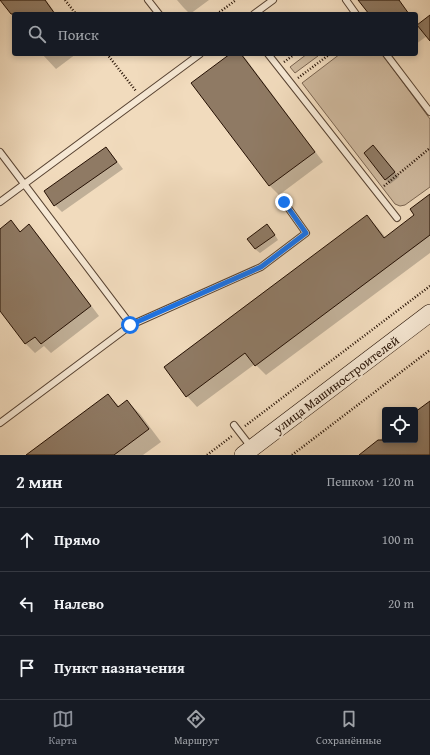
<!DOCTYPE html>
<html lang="ru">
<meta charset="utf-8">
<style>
:root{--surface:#171b24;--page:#242831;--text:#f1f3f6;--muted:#9ea1a6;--line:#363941;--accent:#8c9099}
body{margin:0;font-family:"Gentium Book Plus",serif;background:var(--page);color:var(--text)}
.controls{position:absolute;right:12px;bottom:12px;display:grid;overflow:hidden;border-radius:4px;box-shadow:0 2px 6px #0003}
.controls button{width:36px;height:36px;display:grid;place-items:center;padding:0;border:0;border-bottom:1px solid var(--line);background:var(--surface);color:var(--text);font:20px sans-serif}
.stop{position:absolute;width:12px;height:12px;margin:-9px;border:3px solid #1a73e8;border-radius:50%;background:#fff}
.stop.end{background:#1a73e8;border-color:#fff;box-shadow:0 1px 4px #0008}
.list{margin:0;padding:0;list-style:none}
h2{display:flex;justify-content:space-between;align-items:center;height:52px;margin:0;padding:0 16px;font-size:17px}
h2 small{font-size:13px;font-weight:400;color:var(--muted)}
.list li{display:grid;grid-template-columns:26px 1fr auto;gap:12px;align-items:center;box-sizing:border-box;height:64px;padding:0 16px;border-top:1px solid var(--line)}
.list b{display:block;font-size:15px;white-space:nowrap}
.list em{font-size:13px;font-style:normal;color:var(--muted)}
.icon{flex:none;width:22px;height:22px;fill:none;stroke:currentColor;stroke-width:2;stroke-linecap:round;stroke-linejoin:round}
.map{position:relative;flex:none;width:430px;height:455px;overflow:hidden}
.search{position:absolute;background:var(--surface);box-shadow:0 2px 6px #0003;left:12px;right:12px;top:12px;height:44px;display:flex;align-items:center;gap:10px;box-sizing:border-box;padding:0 14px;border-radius:4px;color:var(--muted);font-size:15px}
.sheet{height:244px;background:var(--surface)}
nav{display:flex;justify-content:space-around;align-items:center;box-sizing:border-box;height:56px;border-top:1px solid var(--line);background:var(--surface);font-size:11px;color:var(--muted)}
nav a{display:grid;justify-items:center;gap:2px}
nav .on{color:var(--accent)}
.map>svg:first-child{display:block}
.green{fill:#ceb89d;stroke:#7a6450}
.shadow{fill:#0003}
.building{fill:#8f7a64;stroke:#251003}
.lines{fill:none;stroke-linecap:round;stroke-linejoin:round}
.lane-casing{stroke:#584332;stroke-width:8}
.secondary-casing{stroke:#251003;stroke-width:18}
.path{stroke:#251003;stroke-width:2.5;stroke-dasharray:1 2;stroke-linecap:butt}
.lane{stroke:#f6e8d4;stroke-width:6}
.secondary{stroke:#f6e8d4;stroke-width:17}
.route{stroke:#1a73e8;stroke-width:5}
.labels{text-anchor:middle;stroke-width:4;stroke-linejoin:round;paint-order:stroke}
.street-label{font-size:13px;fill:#251003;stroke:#f6e8d4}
</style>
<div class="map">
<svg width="430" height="455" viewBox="0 0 430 455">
<rect width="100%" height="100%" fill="#f1dbbd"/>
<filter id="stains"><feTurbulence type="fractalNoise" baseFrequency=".005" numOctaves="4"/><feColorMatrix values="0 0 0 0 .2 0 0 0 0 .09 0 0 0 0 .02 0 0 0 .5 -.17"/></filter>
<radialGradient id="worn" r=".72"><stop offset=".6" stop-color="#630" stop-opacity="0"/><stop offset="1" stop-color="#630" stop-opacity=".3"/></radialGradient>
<path class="green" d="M307,54h9l2,2 -23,17 -5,-6z
M340,54h42l48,65v68l-25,18 -5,1 -5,-2 -93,-121z"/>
<path class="shadow" d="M1,0h45l10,14h-42v3z
M177,0h32l-19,14 -7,-7z
M430,20v20l-3,-4 -11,8v-21l2,3z
M42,54h34l-20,15z
M231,54h10l5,5 77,103 -44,33 -9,-9 -77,-103z
M373,146l26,31 -9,7 -5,-5z
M106,149l7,7 10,13 -61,43 -7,-7z
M430,195v58l-164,122 -11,-11 -58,43 -10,-11 -22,-28 202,-152 10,11 9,11 30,-23z
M11,222l10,10 8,-6 9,9 61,81 -48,37 -7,-7 -9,7 -9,-9 -26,-35v-79z
M272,230l6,10 -18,13 -5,-4z
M108,395l12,12 7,-6 13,13 21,28 -18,13h-115z
M430,402v53h-70l25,-19v4h30v-27z"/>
<path class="building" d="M0,0h45l10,14h-44z
M358,0h41l10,14h-40z
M430,15v26l-13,-16z
M230,54h11l74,98 -46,34 -78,-103z
M373,145l22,27 -10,8 -21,-27z
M106,147l11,15 -63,44 -10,-15z
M430,194v41l-175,131 -10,-13 -59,44 -22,-30 203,-152 17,23 30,-23 -4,-6z
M11,220l9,12 9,-8 62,82 -50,38 -6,-7 -10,7 -25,-33v-82z
M267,224l8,11 -20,14 -8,-10z
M108,394l10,13 9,-7 22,29 -35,26h-88z
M430,401v54h-71l19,-15h37v-28z"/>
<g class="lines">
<defs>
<path id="lane" d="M148,0l11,14
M346,0l10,14
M254,14l19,-14
M268,54l129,164
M386,54l44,58
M0,152l131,173 -131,98
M0,202l200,-148
M131,325l130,-58 45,-34 -22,-31
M234,425l17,22"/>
<path id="secondary" d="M243,455l187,-142"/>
</defs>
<use href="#lane" class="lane-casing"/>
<use href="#secondary" class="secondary-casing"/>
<path class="path" d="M65,0l11,14
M217,14l19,-14
M107,54l29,37
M284,62l11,-8
M298,78l32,-24
M384,186l46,-38
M245,426l185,-140
M207,455l25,-19
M292,455l138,-105"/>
<use href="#lane" class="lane"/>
<use href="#secondary" class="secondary"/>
</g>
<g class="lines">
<path class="route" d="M130,325l131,-58 45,-34 -22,-31"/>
</g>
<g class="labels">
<g class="street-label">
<text transform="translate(336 384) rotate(-37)" y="5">улица Машиностроителей</text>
</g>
</g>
<rect width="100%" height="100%" filter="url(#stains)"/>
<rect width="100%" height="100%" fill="url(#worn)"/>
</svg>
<div class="controls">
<button><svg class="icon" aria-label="locate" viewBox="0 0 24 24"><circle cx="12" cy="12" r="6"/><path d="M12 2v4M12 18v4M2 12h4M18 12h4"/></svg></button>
</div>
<div class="stop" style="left:130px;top:325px"></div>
<div class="stop end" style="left:284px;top:202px"></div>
<div class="search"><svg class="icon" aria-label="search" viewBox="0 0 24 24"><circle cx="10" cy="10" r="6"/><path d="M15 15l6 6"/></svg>Поиск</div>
</div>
<section class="sheet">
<h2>2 мин<small>Пешком · 120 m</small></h2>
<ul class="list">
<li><svg class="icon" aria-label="ahead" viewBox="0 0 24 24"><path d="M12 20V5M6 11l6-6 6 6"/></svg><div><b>Прямо</b></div><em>100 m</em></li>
<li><svg class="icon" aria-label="left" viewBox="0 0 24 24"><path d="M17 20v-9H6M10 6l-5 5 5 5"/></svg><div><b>Налево</b></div><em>20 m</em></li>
<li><svg class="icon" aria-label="arrive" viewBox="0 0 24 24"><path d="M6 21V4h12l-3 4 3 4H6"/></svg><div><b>Пункт назначения</b></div></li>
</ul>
</section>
<nav>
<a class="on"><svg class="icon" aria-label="map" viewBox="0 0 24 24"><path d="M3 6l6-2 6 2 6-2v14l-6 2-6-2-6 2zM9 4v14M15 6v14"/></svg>Карта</a>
<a><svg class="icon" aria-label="directions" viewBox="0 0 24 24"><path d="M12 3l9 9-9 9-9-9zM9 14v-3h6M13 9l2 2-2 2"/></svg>Маршрут</a>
<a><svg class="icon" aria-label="saved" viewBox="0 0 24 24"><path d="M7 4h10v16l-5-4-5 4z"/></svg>Сохранённые</a>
</nav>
